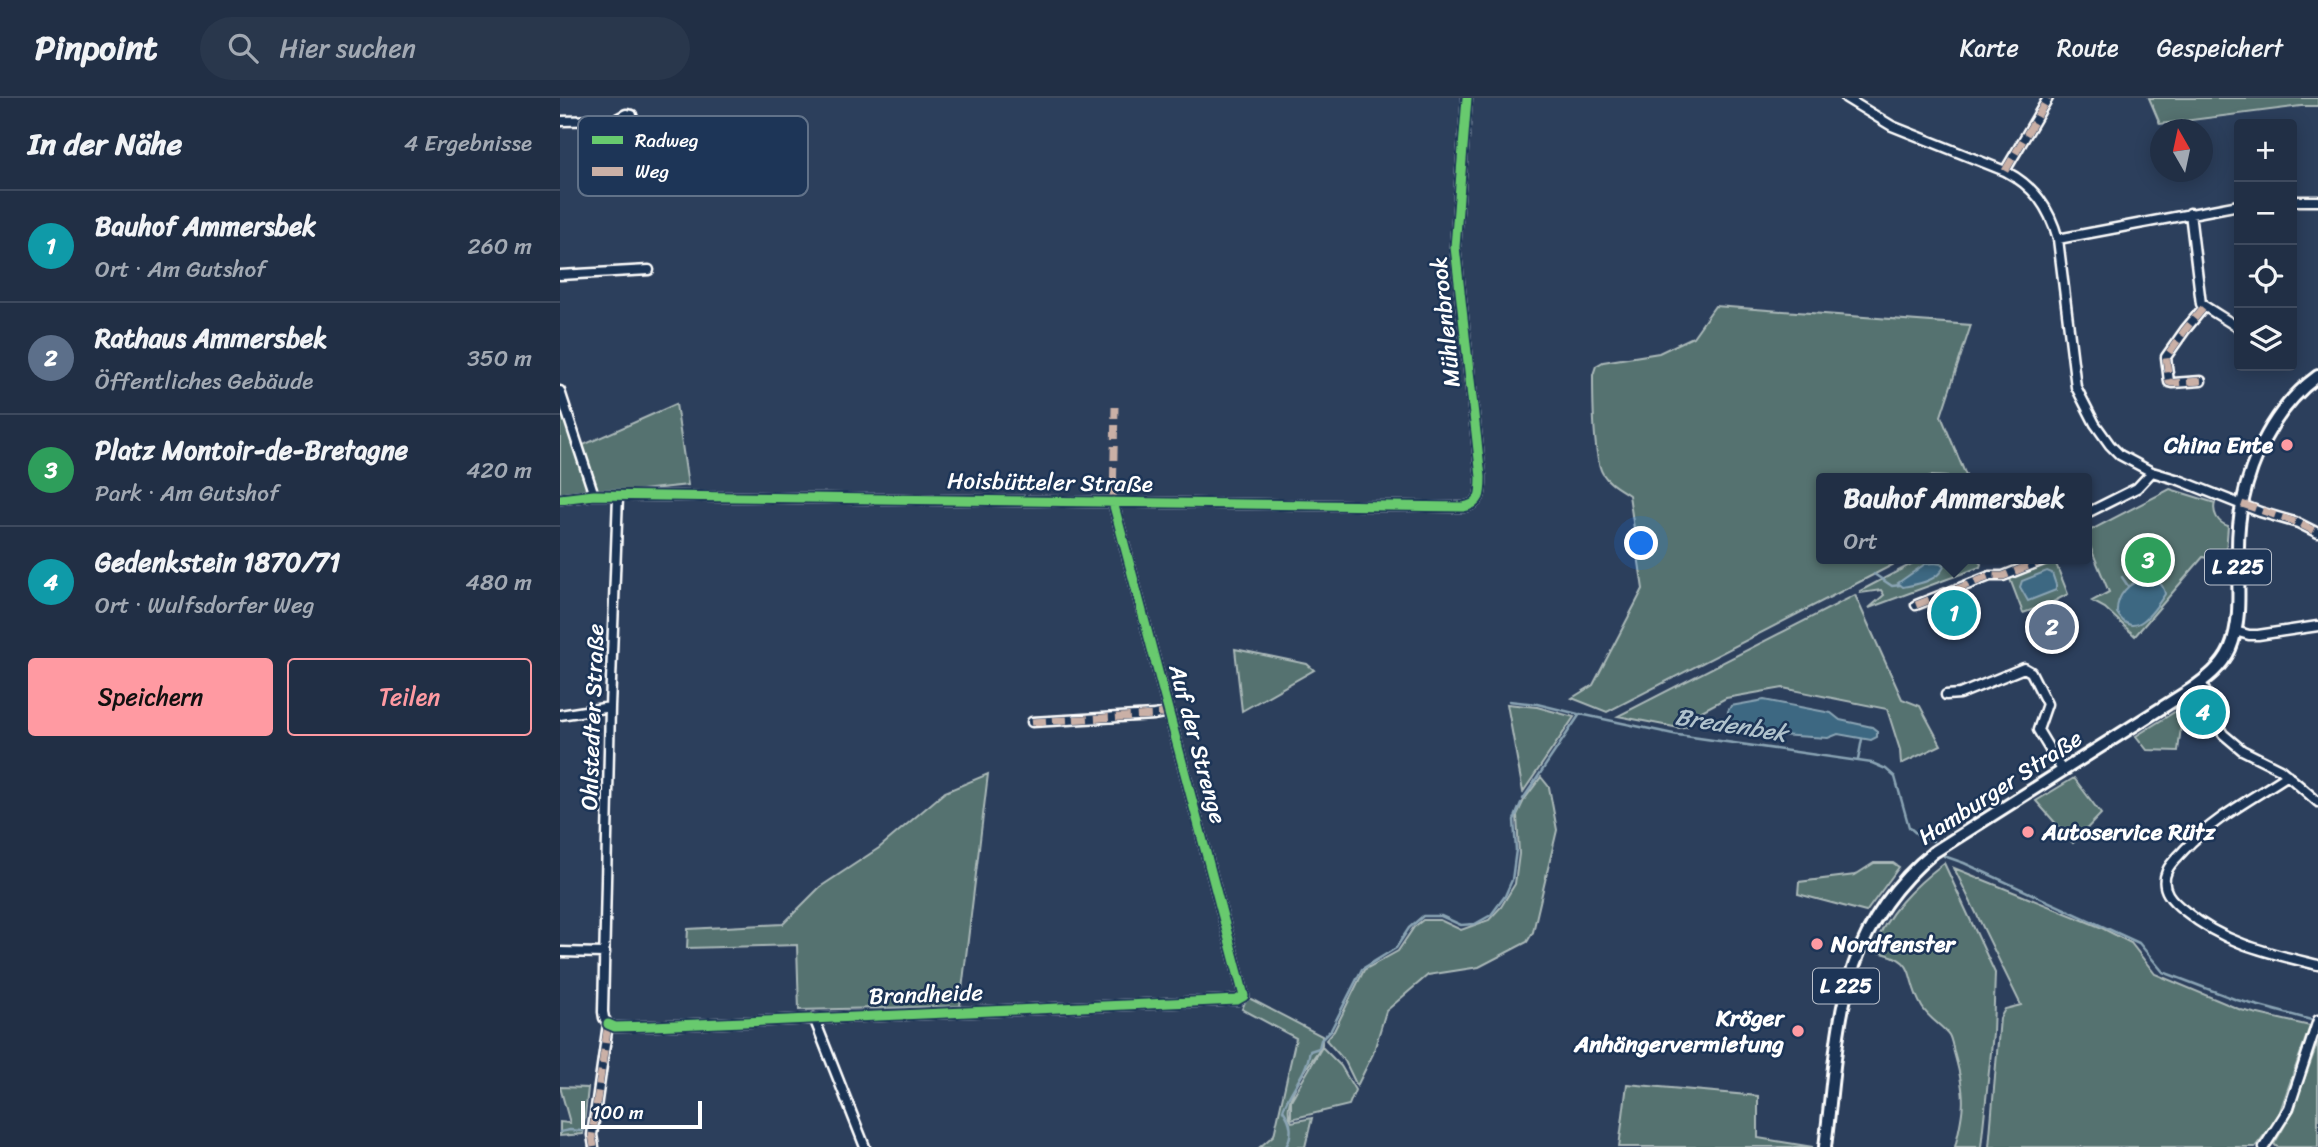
<!DOCTYPE html>
<html lang="de">
<meta charset="utf-8">
<style>
:root{--surface:#212f45;--page:#29374c;--text:#f1f3f6;--muted:#a2a9b3;--line:#3e4a5e;--accent:#ff9aa2}
body{margin:0;font-family:Sriracha,sans-serif;background:var(--page);color:var(--text)}
.controls{position:absolute;right:21px;top:21px;display:grid;overflow:hidden;border-radius:7px;box-shadow:0 4px 18px #0003}
.controls button{width:63px;height:63px;display:grid;place-items:center;padding:0;border:0;border-bottom:2px solid var(--line);background:var(--surface);color:var(--text);font:35px sans-serif}
.compass{position:absolute;left:1590px;top:21px;width:63px;height:63px;border-radius:50%;background:var(--surface);box-shadow:0 4px 18px #0003;rotate:351deg}
.scale{position:absolute;left:21px;bottom:18px;width:121px;box-sizing:border-box;padding-left:7px;border:4px solid #fff;border-top:0;font-size:19px;line-height:24px;white-space:nowrap;color:#fff;-webkit-text-stroke:5px #1d3557;paint-order:stroke}
.you{position:absolute;left:1082px;top:446px;width:24px;height:24px;margin:-18px;border:5px solid #fff;border-radius:50%;background:#1a73e8;box-shadow:0 0 0 10px #1a73e833}
.badge{display:grid;place-items:center;width:46px;height:46px;border-radius:50%;background:var(--accent);color:#fff;font-size:23px;font-weight:700}
.pin{position:absolute;translate:-50% -50%;border:4px solid #fff;box-shadow:0 2px 7px #0006}
.popup{position:absolute;left:1256px;top:375px;width:276px;height:91px;box-sizing:border-box;display:grid;place-content:center;border-radius:7px;background:var(--surface);filter:drop-shadow(0 2px 5px #0005);font-size:23px;white-space:nowrap;color:var(--muted)}
.popup b{font-size:26px;color:var(--text)}
.popup::after{content:'';position:absolute;left:50%;top:100%;margin-left:-14px;border:14px solid transparent;border-top-color:var(--surface)}
.list{margin:0;padding:0;list-style:none}
h2{display:flex;justify-content:space-between;align-items:center;height:91px;margin:0;padding:0 28px;font-size:30px}
h2 small{font-size:23px;font-weight:400;color:var(--muted)}
.list li{display:grid;grid-template-columns:46px 1fr auto;gap:21px;align-items:center;box-sizing:border-box;height:112px;padding:0 28px;border-top:2px solid var(--line)}
.list b{display:block;font-size:26px;white-space:nowrap}
.list p{margin:0;font-size:23px;white-space:nowrap;color:var(--muted)}
.list em{font-size:23px;font-style:normal;color:var(--muted)}
.actions{display:flex;gap:14px;padding:21px 28px}
.actions a{flex:1;padding:16px 0;border:2px solid var(--accent);border-radius:7px;text-align:center;font-size:24px;color:var(--accent)}
.actions .main{background:var(--accent);color:#111}
.icon{flex:none;width:38px;height:38px;fill:none;stroke:currentColor;stroke-width:2;stroke-linecap:round;stroke-linejoin:round}
.map{position:relative;flex:none;width:1758px;height:1049px;overflow:hidden}
header{display:flex;align-items:center;gap:42px;box-sizing:border-box;height:98px;padding:0 35px;background:var(--surface);border-bottom:2px solid var(--line)}
header strong{font-size:33px}
nav{display:flex;gap:38px;margin-inline-start:auto;font-size:24px}
.search{width:490px;height:63px;background:var(--page);display:flex;align-items:center;gap:18px;box-sizing:border-box;padding:0 24px;border-radius:38px;color:var(--muted);font-size:26px}
main{display:flex}
aside{flex:1;background:var(--surface)}
.map>svg:first-child{display:block}
.green{fill:#547270;stroke:#aab8b8;stroke-width:2}
.water{fill:#3c6882;stroke:#8aa4b4;stroke-width:2}
.lines{fill:none;stroke-linecap:round;stroke-linejoin:round}
.stream{stroke:#8aa4b4;stroke-width:2.5}
.minor-casing{stroke:#fff;stroke-width:13}
.major-casing{stroke:#fff;stroke-width:16}
.minor{stroke:#1d3557;stroke-width:8}
.major{stroke:#1d3557;stroke-width:10}
.quiet{stroke:#cab0a6;stroke-width:7;stroke-dasharray:14 7;stroke-linecap:butt}
.cycleway-casing{stroke:#1d3557;stroke-width:13}
.cycleway{stroke:#67ca6e;stroke-width:9}
.poi-dot{fill:#ff9aa2;stroke:#1d3557;stroke-width:2.5}
.labels{text-anchor:middle;stroke-width:5;stroke-linejoin:round;paint-order:stroke}
.shield{fill:#1d3557;stroke:#bbc2cd;stroke-width:2}
.shield-label{font-size:21px;font-weight:bold;fill:#fff}
.street-label{font-size:23px;fill:#fff;stroke:#1d3557}
.poi-label{font-size:23px;font-weight:bold;fill:#fff;stroke:#1d3557;text-anchor:end}
.water-label{font-size:24px;font-style:italic;fill:#b1c3cd;stroke:#1d3557}
.key{fill:#1d3557;stroke:#617289;stroke-width:2}
.key-label{font-size:19px;fill:#fff}
</style>
<header>
<strong>Pinpoint</strong>
<div class="search"><svg class="icon" aria-label="search" viewBox="0 0 24 24"><circle cx="10" cy="10" r="6"/><path d="M15 15l6 6"/></svg>Hier suchen</div>
<nav><a>Karte</a><a>Route</a><a>Gespeichert</a></nav>
</header>
<main>
<aside>
<h2>In der Nähe<small>4 Ergebnisse</small></h2>
<ul class="list">
<li><span class="badge" style="background:#0f9aa8">1</span><div><b>Bauhof Ammersbek</b><p>Ort · Am Gutshof</p></div><em>260 m</em></li>
<li><span class="badge" style="background:#5c6f8a">2</span><div><b>Rathaus Ammersbek</b><p>Öffentliches Gebäude</p></div><em>350 m</em></li>
<li><span class="badge" style="background:#2e9e5b">3</span><div><b>Platz Montoir-de-Bretagne</b><p>Park · Am Gutshof</p></div><em>420 m</em></li>
<li><span class="badge" style="background:#0f9aa8">4</span><div><b>Gedenkstein 1870/71</b><p>Ort · Wulfsdorfer Weg</p></div><em>480 m</em></li>
</ul>
<div class="actions"><a class="main">Speichern</a><a>Teilen</a></div>
</aside>
<div class="map">
<svg width="1758" height="1049" viewBox="0 0 1758 1049">
<rect width="100%" height="100%" fill="#2c3f5c"/>
<filter id="ink" filterUnits="userSpaceOnUse"><feTurbulence type="fractalNoise" baseFrequency=".0143" numOctaves="2"/><feDisplacementMap in="SourceGraphic" scale="14" xChannelSelector="R" yChannelSelector="G"/><feConvolveMatrix kernelMatrix="1 2 1 2 8 2 1 2 1" color-interpolation-filters="sRGB"/></filter>
<g filter="url(#ink)">
<path class="green" d="M1589,0h169v8h-17l-141,18z
M1155,208l256,19 -30,91 26,62 -36,-2 -7,2h-103v81h83l-297,153 -35,-14 21,-13 50,-96 -14,-94c-9,-6 -20,-11 -26,-21 -10,-15 -10,-79 -10,-99l3,-9 7,-4 56,-9 34,-16z
M0,293l19,56 97,-43 12,81 -94,10h-34z
M1610,391l45,14c-3,10 3,20 13,23l-3,38 -22,-7 -68,79 -30,-28 -13,-7 17,-9 -22,-53v-7z
M1361,461h26l-1,4 12,-4h18l5,5 -1,3 -111,41 15,-13 -3,-5 -20,3 -1,-2z
M1491,463l5,3 12,30 -19,10 -1,-2 -6,2 1,2 -20,7 -13,-34 1,-2z
M1295,497l47,104 18,7 21,39 -40,19 -1,-14 -13,-41 -104,-21 -57,10 -30,16 -8,12 -9,2 -61,-12z
M675,551l72,15 7,6 -72,41z
M1637,600l8,5 8,25 -32,-1 -3,24 -31,-1 -11,-14z
M947,606l30,3 37,10 -51,75z
M428,676l-28,232 -161,4 -2,-65 -110,3 1,-19 95,-5 37,-37 59,-39 66,-56z
M981,679l8,10 8,43 -24,102 -6,10 -48,25 -51,8 -42,36 -13,43 -16,32 -12,-25 -19,-21 8,-9 30,-61 34,-19 16,-24 9,-7h17l21,10 28,-10 12,-13 14,-23 4,-30 -2,-39 7,-15z
M1514,680l27,36 -28,29 -37,-42z
M1314,765h19l6,4 -33,45 -68,-18 1,-12 56,-7z
M1384,765l51,110 -2,60 -12,114h-26c10,-40 11,-51 0,-91 -2,-6 -3,-16 -6,-21 -6,-9 -20,-16 -27,-28 -19,-32 -1,-47 -49,-56 12,-37 41,-65 71,-88z
M1394,770l146,59 31,16 24,31 86,36 69,16 -32,91 -23,30h-266l11,-129 5,-9 16,-4z
M687,899l75,39v9c-11,18 -44,57 -30,77l20,-4 -7,29h-45l14,-12 22,-97 -54,-29z
M1758,944v105h-41l-3,-3 17,-29z
M762,949l19,19 14,24 -6,15 -58,14v-19z
M1067,986l131,12v42l55,9h-194z
M0,989l28,1 -5,46 -23,2v-14l10,1z"/>
<path class="water" d="M1374,465l7,1 3,3c-8,15 -27,17 -41,20l-5,-4 27,-19z
M1487,473l5,2 4,12v5l-28,11 -8,-14 2,-6z
M1586,481c10,1 17,3 19,15 -11,17 -31,48 -48,19 -1,-17 12,-32 29,-34z
M1204,602l67,13 9,7 32,7 5,4v6l-6,3 -33,-6 -10,4 -85,-5 -15,-8v-14l3,-5z"/>
<g class="lines">
<path class="stream" d="M1382,467l4,-2
M1314,476l18,12 8,-1
M1562,479l6,9
M949,603l28,3 41,10
M1298,662l4,-21
M963,701l57,-85 98,21 194,28 14,6 9,8 14,50 8,7 16,7
M1384,758l20,7 175,80 24,29 74,28 78,21
M0,1034l10,-2 12,1
M726,1049c7,-14 6,-24 -3,-37 7,-21 24,-36 27,-59l9,-3 2,-8 10,-10 31,-61 34,-21 13,-20 14,-12h18l20,9 14,-1 16,-9 14,-19 7,-16 4,-30 -2,-30 7,-17"/>
<defs>
<path id="minor" d="M1286,0l46,28 113,45c29,15 44,36 53,68l18,148 19,37 15,21 10,10 32,17 27,8 81,32 38,11 20,10
M0,23l55,-1 11,-6 6,1 2,9 -6,4 -6,-2 -7,-6
M1445,73l43,-73
M1732,103h26
M1630,115l11,91 38,24
M1498,141l181,-34
M0,177l89,-5
M1641,283l-28,2 -4,-1 -3,-25 19,-27 19,-23
M0,293l34,104
M0,401l34,-4 869,12c18,-3 18,-13 18,-30l-26,-230 12,-149
M1527,415l50,-25 15,-16
M1356,507l74,-29h13l43,-17
M1675,533l14,4h9l60,-9
M1641,584l11,24 4,16 7,12 19,16 38,19 38,33
M1386,597l14,-1 64,-26 7,4 16,32 -9,26 24,40
M0,617l50,-8
M472,624l122,-7 15,-3
M1728,677c-36,24 -74,43 -104,75 -6,7 -14,13 -17,21 -8,18 5,30 18,40 40,33 84,42 133,54
M0,854l45,1
M254,920l51,129
M48,926l7,3 37,-1 585,-26 7,-4 -131,-494
M34,1049l-2,-12 16,-111 -4,-6 -1,-6 7,-305 8,-211
M1704,1049l25,-39 29,-88"/>
<path id="major" d="M1265,1049c15,-116 9,-213 109,-295l256,-162c16,-11 32,-23 40,-41 13,-31 7,-68 8,-101 0,-63 27,-134 80,-172"/>
</defs>
<use href="#minor" class="minor-casing"/>
<use href="#major" class="major-casing"/>
<use href="#minor" class="minor"/>
<use href="#major" class="major"/>
<path class="quiet" d="M1445,73l43,-73
M1641,283l-28,2 -4,-1 -3,-25 19,-27 19,-23
M553,404l2,-95
M1682,406l56,19 20,10
M1356,507l74,-29h13l43,-17
M472,624l122,-7 15,-3
M34,1049l-2,-12 16,-111"/>
<defs>
<path id="cycleway" d="M0,401l34,-4 869,12c18,-3 18,-13 18,-30l-26,-230 12,-149
M48,926l7,3 37,-1 585,-26 7,-4 -131,-494"/>
</defs>
<use href="#cycleway" class="cycleway-casing"/>
<use href="#cycleway" class="cycleway"/>
</g>
</g>
<g class="poi-dot">
<circle cx="1727" cy="347" r="7"/>
<circle cx="1468" cy="734" r="7"/>
<circle cx="1257" cy="846" r="7"/>
<circle cx="1238" cy="933" r="7"/>
</g>
<g class="labels">
<g class="shield">
<rect x="1645" y="451.5" width="66" height="35" rx="5"/>
<rect x="1253" y="870.5" width="66" height="35" rx="5"/>
</g>
<g class="shield-label">
<text x="1678" y="476">L 225</text>
<text x="1286" y="895">L 225</text>
</g>
<g class="street-label">
<text transform="translate(885 224) rotate(-96)" y="8">Mühlenbrook</text>
<text transform="translate(490 384) rotate(1)" y="8">Hoisbütteler Straße</text>
<text transform="translate(32 619) rotate(-88)" y="8">Ohlstedter Straße</text>
<text transform="translate(638 646) rotate(75)" y="8">Auf der Strenge</text>
<text transform="translate(1440 689) rotate(-33)" y="8">Hamburger Straße</text>
<text transform="translate(366 896) rotate(-2)" y="8">Brandheide</text>
</g>
<g class="poi-label">
<text x="1713" y="355">China Ente</text>
<text x="1482" y="742" text-anchor="start">Autoservice Rütz</text>
<text x="1271" y="854" text-anchor="start">Nordfenster</text>
<text x="1224" y="928">Kröger<tspan x="1224" dy="26">Anhängervermietung</tspan></text>
</g>
<g class="water-label">
<text transform="translate(1171 627) rotate(9)" y="8">Bredenbek</text>
</g>
</g>
<rect x="18" y="18" width="230" height="80" rx="10" class="key"/>
<rect x="32" y="38" width="31" height="8" fill="#67ca6e"/>
<rect x="32" y="69" width="31" height="9" fill="#cab0a6"/>
<g class="key-label">
<text x="75" y="49">Radweg</text>
<text x="75" y="80">Weg</text>
</g>
</svg>
<div class="controls">
<button>+</button>
<button>−</button>
<button><svg class="icon" aria-label="locate" viewBox="0 0 24 24"><circle cx="12" cy="12" r="6"/><path d="M12 2v4M12 18v4M2 12h4M18 12h4"/></svg></button>
<button><svg class="icon" aria-label="layers" viewBox="0 0 24 24"><path d="M12 4l9 5-9 5-9-5zM3 14l9 5 9-5"/></svg></button>
</div>
<svg class="compass" viewBox="-18 -18 36 36"><path d="M0-13l5 13h-10z" fill="#e53935"/><path d="M0 13l5-13h-10z" fill="#a2a9b3"/></svg>
<div class="scale">100 m</div>
<div class="you"></div>
<div class="pin badge" style="left:1394px;top:515px;background:#0f9aa8">1</div>
<div class="popup"><b>Bauhof Ammersbek</b>Ort</div>
<div class="pin badge" style="left:1492px;top:529px;background:#5c6f8a">2</div>
<div class="pin badge" style="left:1588px;top:462px;background:#2e9e5b">3</div>
<div class="pin badge" style="left:1643px;top:614px;background:#0f9aa8">4</div>
</div>
</main>
